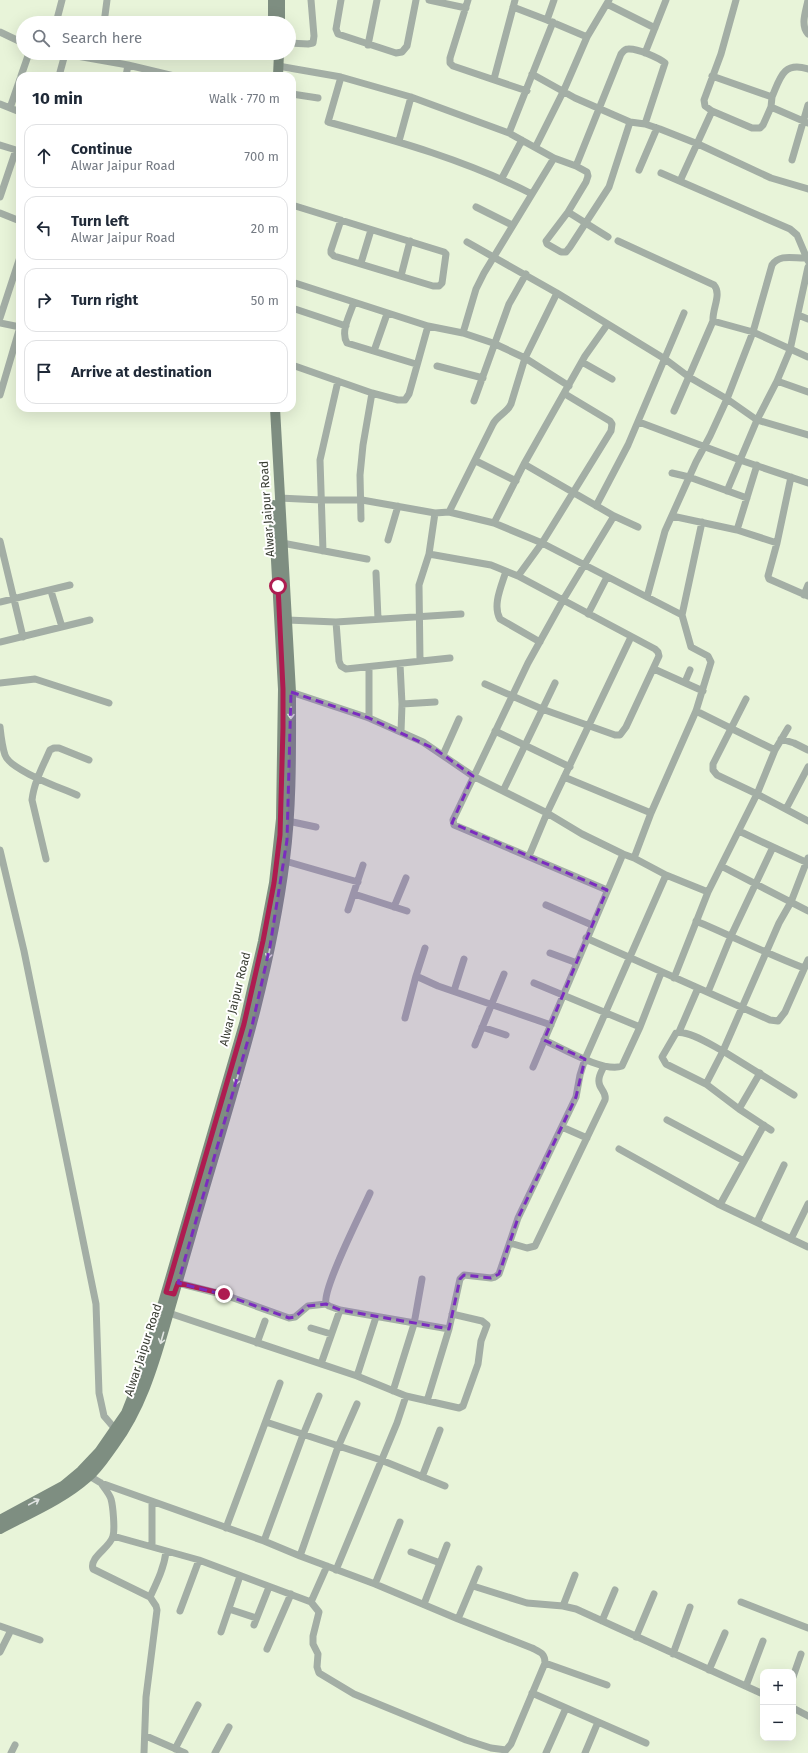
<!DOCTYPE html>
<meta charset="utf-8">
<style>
:root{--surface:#fff;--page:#f2f2f3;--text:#1f2937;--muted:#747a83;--line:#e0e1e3}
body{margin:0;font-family:"Fira Sans",sans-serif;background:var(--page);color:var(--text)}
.controls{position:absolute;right:12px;bottom:12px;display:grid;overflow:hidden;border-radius:8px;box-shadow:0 4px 16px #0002}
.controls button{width:36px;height:36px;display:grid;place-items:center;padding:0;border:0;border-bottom:1px solid var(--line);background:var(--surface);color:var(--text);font:20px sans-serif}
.stop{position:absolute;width:12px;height:12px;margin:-9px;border:3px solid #ae1c50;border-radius:50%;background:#fff}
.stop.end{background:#ae1c50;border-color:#fff;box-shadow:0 1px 4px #0008}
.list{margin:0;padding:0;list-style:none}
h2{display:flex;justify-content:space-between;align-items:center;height:52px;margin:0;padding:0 16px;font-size:17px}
h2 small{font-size:13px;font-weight:400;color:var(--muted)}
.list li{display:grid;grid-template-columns:26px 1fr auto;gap:12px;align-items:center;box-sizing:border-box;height:64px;margin:0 8px 8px;padding:0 8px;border:1px solid var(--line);border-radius:12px}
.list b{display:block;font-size:15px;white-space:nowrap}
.list p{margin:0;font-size:13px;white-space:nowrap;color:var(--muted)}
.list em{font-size:13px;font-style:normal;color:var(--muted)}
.icon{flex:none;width:22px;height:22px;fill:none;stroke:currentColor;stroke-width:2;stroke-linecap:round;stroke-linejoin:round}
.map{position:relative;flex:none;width:808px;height:1753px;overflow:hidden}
.search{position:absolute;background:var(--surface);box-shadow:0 4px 16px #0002;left:16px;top:16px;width:280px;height:44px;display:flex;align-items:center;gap:10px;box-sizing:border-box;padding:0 14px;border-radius:22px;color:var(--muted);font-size:15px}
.panel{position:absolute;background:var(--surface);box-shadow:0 4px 16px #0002;left:16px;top:72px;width:280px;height:340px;border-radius:12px}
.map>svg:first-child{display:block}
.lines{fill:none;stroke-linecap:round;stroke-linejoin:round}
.street{stroke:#a3aea5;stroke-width:7}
.secondary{stroke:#7e8e81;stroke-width:10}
.oneway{stroke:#dfe3e0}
.route{stroke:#ae1c50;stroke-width:5}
.marked{fill:#7b2cbf;fill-opacity:0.2;stroke:#7b2cbf;stroke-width:3;stroke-dasharray:8 5;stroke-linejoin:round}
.labels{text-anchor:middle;stroke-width:4;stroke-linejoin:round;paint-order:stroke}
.street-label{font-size:12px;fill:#373b31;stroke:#fff}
</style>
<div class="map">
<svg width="808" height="1753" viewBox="0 0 808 1753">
<rect width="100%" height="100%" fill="#e8f4d9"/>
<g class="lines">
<path class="street" d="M341,0l-5,29 2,5 58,19 6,-1 5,-6 9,-46
M429,0l37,8
M468,0l-18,58v5l3,3 74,25
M808,0c-2,11 -8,25 0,34
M607,4l48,24
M513,7l34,13 40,17 22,-37
M547,20l7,-20
M56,23l6,-23
M104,23l3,-23
M0,32l23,11
M289,43l19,1 5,-1 1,-7 -3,-36
M368,45l9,-45
M60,53l68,12 46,11
M645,53l21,-53
M278,66l63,11 70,20 98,36 45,25 22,8 11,6 1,4 -2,6 -18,30 -22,29 1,3 14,8h5l4,-5 39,-60 21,-65
M532,74l43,24 55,24 15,2 15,5 38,15 73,34 37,11
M21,76l8,-23
M59,76l6,-22
M126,76l2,-11
M712,76l60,21 -1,10 37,16
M341,77l-13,45c70,19 140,39 204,72
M494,79l21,-79
M292,94l26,4
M772,97c8,-19 11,-36 36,-28
M0,104l20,8
M10,108l10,-29
M712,111l40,17h8l3,-3 8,-18
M509,133l44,-111
M399,141l12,-44
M0,145l16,5 -16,47
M536,146l28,-56 23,-53
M792,160l16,-55
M576,166l45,-112c2,-2 3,-5 7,-5 9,-1 31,9 37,14l-20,61
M639,170l18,-42
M661,173l129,56 7,6 11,26
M502,178l20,-38
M680,181l32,-70 -7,-5 -1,-6 17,-46 15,-54
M292,205l152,47 2,2 -4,29 -3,3h-6l-99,-30 -3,-3v-3l10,-30
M476,207l36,18
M568,212l40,25
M0,213l20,8
M618,241l96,44c8,9 -2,24 -1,36
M467,242l90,51 108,66 24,18 38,22 30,21 51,15
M361,263l10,-33
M401,276l9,-35
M292,282l136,44 35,7 30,10 32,15 44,28
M354,302c-4,13 -14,29 -7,41l69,21
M292,308l54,18
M798,315l10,4
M0,318l20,-61
M0,323l20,4
M463,333l13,-44 8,-16 70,-115
M374,351l13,-37
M582,362l30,17
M292,365l80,28 26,7h7l4,-6 19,-68
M437,366l46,12
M777,381l31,11
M0,395l20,-68
M474,401l35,-97 17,-30
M674,411l39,-90 40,11 55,25
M639,422l101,38 68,23
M476,461l40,20
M524,464l90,52 24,11
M672,473l17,4 58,21
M791,477l-14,66 -9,33 1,3 39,17
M727,491l30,-71 20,-39 13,-31 18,-83
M279,498l42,2h41l73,13 14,-1 45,11 48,20 140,72
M596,506l32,-61 56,-132
M449,512l44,-88c5,-9 14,-11 18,-20l14,-46 32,-65
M672,516l65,14 40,13
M361,519l-1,-44 3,-30 9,-52
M494,523l30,-59 61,-108 22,-31
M737,530l20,-65
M388,540l10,-34
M0,541l23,96
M282,543l85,16
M323,551l-3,-91 18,-79
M429,554l62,11 27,11 137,73 3,3 1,4 -33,71 -6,8h-5l-73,-26 -57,-25
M506,571c-4,14 -14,34 -6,48l40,23
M376,573l2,46
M518,576l24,-33 69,-112 1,-7 -2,-3 -45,-27
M51,591l11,36
M804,595l4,-10
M647,597l18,-66 31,-69 14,-26 17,-37 26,-67 19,-67c8,-12 23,-6 36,-7
M0,602l70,-17
M588,614l19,-37
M287,620l49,2 125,-8
M336,622l3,39 2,5 5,3 104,-11
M0,642l90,-22
M420,661l-1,-76 10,-31 6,-41
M400,664l2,40 -1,28
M369,667v51
M654,669l49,22
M685,682l5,-12
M0,683l35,-4 74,24
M291,692l78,26 54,24 50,34 74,37 35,21 41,20 11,4 32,17 42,17
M746,699l-33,65v6l4,5 40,19 51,27
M402,704l33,-2
M696,711l79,39
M0,727c1,9 2,19 5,28 5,15 56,33 72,40
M495,731l75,36
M781,739l13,4 14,7
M443,755l16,-36
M564,777l87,36
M503,791l52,-108
M786,809l22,-42
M288,821l28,6
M739,831l34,16
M0,850l24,101 72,353 3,89 5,23 12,14
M529,856l18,-43 84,-176
M634,858l17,-45 45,-102 15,-49 -3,-6 -17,-9 -9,-32 20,-93
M46,859l-14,-59c2,-18 11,-34 18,-50l4,-2h5l30,12
M285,861l73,21
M721,866l87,45
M607,890l-148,-63 -5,-2 -1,-5 75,-157 35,-63 51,-84
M354,894l53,17
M546,905l46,20
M394,907l12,-29
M348,910l15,-45
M696,921c36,15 71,33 108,47
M586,938l184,82 8,1 7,-9 23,-52
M550,953l27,10
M416,976l22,10 113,39
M674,978l34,-86 49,-98 18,-44 13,-22
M534,983l106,44
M454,991l10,-32
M708,992l23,-56 42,-89 35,16
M405,1018l11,-42 9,-28
M482,1027l24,8
M679,1032l19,-44
M544,1040c18,8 60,33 78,26l18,-39 21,-54
M475,1045l29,-71
M533,1067l90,-213
M706,1084l-40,-20 -4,-7 14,-24c11,-4 37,13 47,18l56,-128 12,-21 17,-44
M739,1109l21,-36
M667,1120l77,41
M562,1127l25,11
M771,1130l-32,-21 -33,-25 17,-33 71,44
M619,1149l99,55 3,-1 43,-78
M370,1193c-8,18 -48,96 -44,111l3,2 11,4 109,19
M718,1204l90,43
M757,1222l27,-57
M791,1239l17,-35
M510,1243l17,5 8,-2 70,-146c2,-8 -6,-11 -6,-18 -1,-6 3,-11 5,-16
M178,1283l47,12 64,23 6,-1 13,-11 18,-2
M169,1313l188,63 49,20 53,12 4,-2 15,-42 3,-23 6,-16 -5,-4 -30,-7
M311,1328l20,6
M257,1343l8,-22
M321,1364l19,-54
M357,1376l19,-59
M393,1391l21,-67 8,-45
M427,1401l22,-72 11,-50 4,-4 27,3 4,-1 4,-3 19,-56 58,-121 4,-22 5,-16 81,-184
M266,1422l115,38 64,26
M86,1474l15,9 163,58 36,15 75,28 83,35 74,29c8,4 13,5 13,15l-34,81 -5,6 -15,-2 -25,-8 -112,-46 -35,-21 -2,-6 1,-13 -5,-10v-8l6,-24 -8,-10 -112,-42 -86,-24
M422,1477l18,-47
M101,1483c3,5 8,10 10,16 2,7 4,30 2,37 -3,12 -24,21 -20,33l57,28 6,9 1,4 -11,87 -2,56
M152,1502v44
M226,1528l54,-145
M264,1541l39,-106 16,-39
M411,1552l29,11
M300,1556l38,-109 19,-43
M336,1570l61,-147 9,-27
M375,1584l25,-62
M473,1586l54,17 36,3 13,3 187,85
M150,1597c7,-15 14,-29 16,-45
M311,1602l16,-36
M741,1602l67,26
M424,1604l23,-59
M563,1606l12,-31
M229,1609l27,9
M180,1611l19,-51
M458,1619l21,-50
M602,1621l13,-31
M254,1625l15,-38
M0,1626l40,14
M221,1632l19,-56
M636,1637l18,-43
M267,1649l24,-55
M0,1652l11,-22
M673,1654l17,-47
M545,1663l62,22
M709,1670l16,-37
M793,1677l8,-23
M746,1686l17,-45
M532,1693l114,50
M793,1708l15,8
M146,1736l39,17
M175,1749l23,-44
M11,1753l4,-8
M215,1753l14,-26
M546,1753l20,-45
M585,1753l13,-31"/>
<path class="secondary" d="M273,0v23
M280,23v-23
M278,76l1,-23
M0,1520l63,-34 18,-15 18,-19 27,-39 19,-48 99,-341 19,-83 11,-58 7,-64 2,-130 -10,-184
M0,1529c30,-16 62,-29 88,-52 10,-8 18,-21 26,-32 26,-35 39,-77 51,-119 9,-31 18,-62 27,-94 35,-123 77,-245 93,-373 7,-55 6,-112 6,-167l-16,-284"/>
</g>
<defs><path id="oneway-shaft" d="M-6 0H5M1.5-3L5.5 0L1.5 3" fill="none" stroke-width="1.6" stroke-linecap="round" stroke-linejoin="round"/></defs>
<g class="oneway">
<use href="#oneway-shaft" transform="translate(291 713) rotate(91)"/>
<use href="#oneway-shaft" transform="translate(269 953) rotate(102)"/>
<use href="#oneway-shaft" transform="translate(237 1079) rotate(106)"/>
<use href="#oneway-shaft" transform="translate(162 1338) rotate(106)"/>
<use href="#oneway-shaft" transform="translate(34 1502) rotate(-28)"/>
</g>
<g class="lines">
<path class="route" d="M224,1294l-46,-11 -4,11 -8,-2 78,-268 19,-83 11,-58 6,-48 3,-107v-39l-5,-103"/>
</g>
<path class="marked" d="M291,692l78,26 66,31 38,27 -21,47 155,67 -63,150 41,19 -9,38 -58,121 -19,56 -8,4 -27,-3 -4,4 -11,50 -109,-19 -14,-6 -18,2 -13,11 -6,1 -64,-23 -47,-12 74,-257 18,-80 17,-106z"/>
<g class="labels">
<g class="street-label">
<text transform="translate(267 509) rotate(-94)" y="4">Alwar Jaipur Road</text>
<text transform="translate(235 999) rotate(-76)" y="4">Alwar Jaipur Road</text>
<text transform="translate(143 1350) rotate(-72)" y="4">Alwar Jaipur Road</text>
</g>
</g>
</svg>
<div class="controls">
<button>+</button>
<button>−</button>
</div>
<div class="stop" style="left:278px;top:586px"></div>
<div class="stop end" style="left:224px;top:1294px"></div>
<div class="search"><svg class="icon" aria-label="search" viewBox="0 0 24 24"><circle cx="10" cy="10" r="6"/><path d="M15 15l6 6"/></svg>Search here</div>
<section class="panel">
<h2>10 min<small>Walk · 770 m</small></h2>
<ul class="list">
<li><svg class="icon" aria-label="ahead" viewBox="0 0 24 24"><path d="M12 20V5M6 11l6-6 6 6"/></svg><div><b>Continue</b><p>Alwar Jaipur Road</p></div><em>700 m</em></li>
<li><svg class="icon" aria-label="left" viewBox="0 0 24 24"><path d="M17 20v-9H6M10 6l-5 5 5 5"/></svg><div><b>Turn left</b><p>Alwar Jaipur Road</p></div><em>20 m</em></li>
<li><svg class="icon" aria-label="right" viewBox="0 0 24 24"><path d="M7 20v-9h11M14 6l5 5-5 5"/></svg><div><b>Turn right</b></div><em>50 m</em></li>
<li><svg class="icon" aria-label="arrive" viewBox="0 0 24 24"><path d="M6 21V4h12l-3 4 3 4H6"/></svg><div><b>Arrive at destination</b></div></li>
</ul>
</section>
</div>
